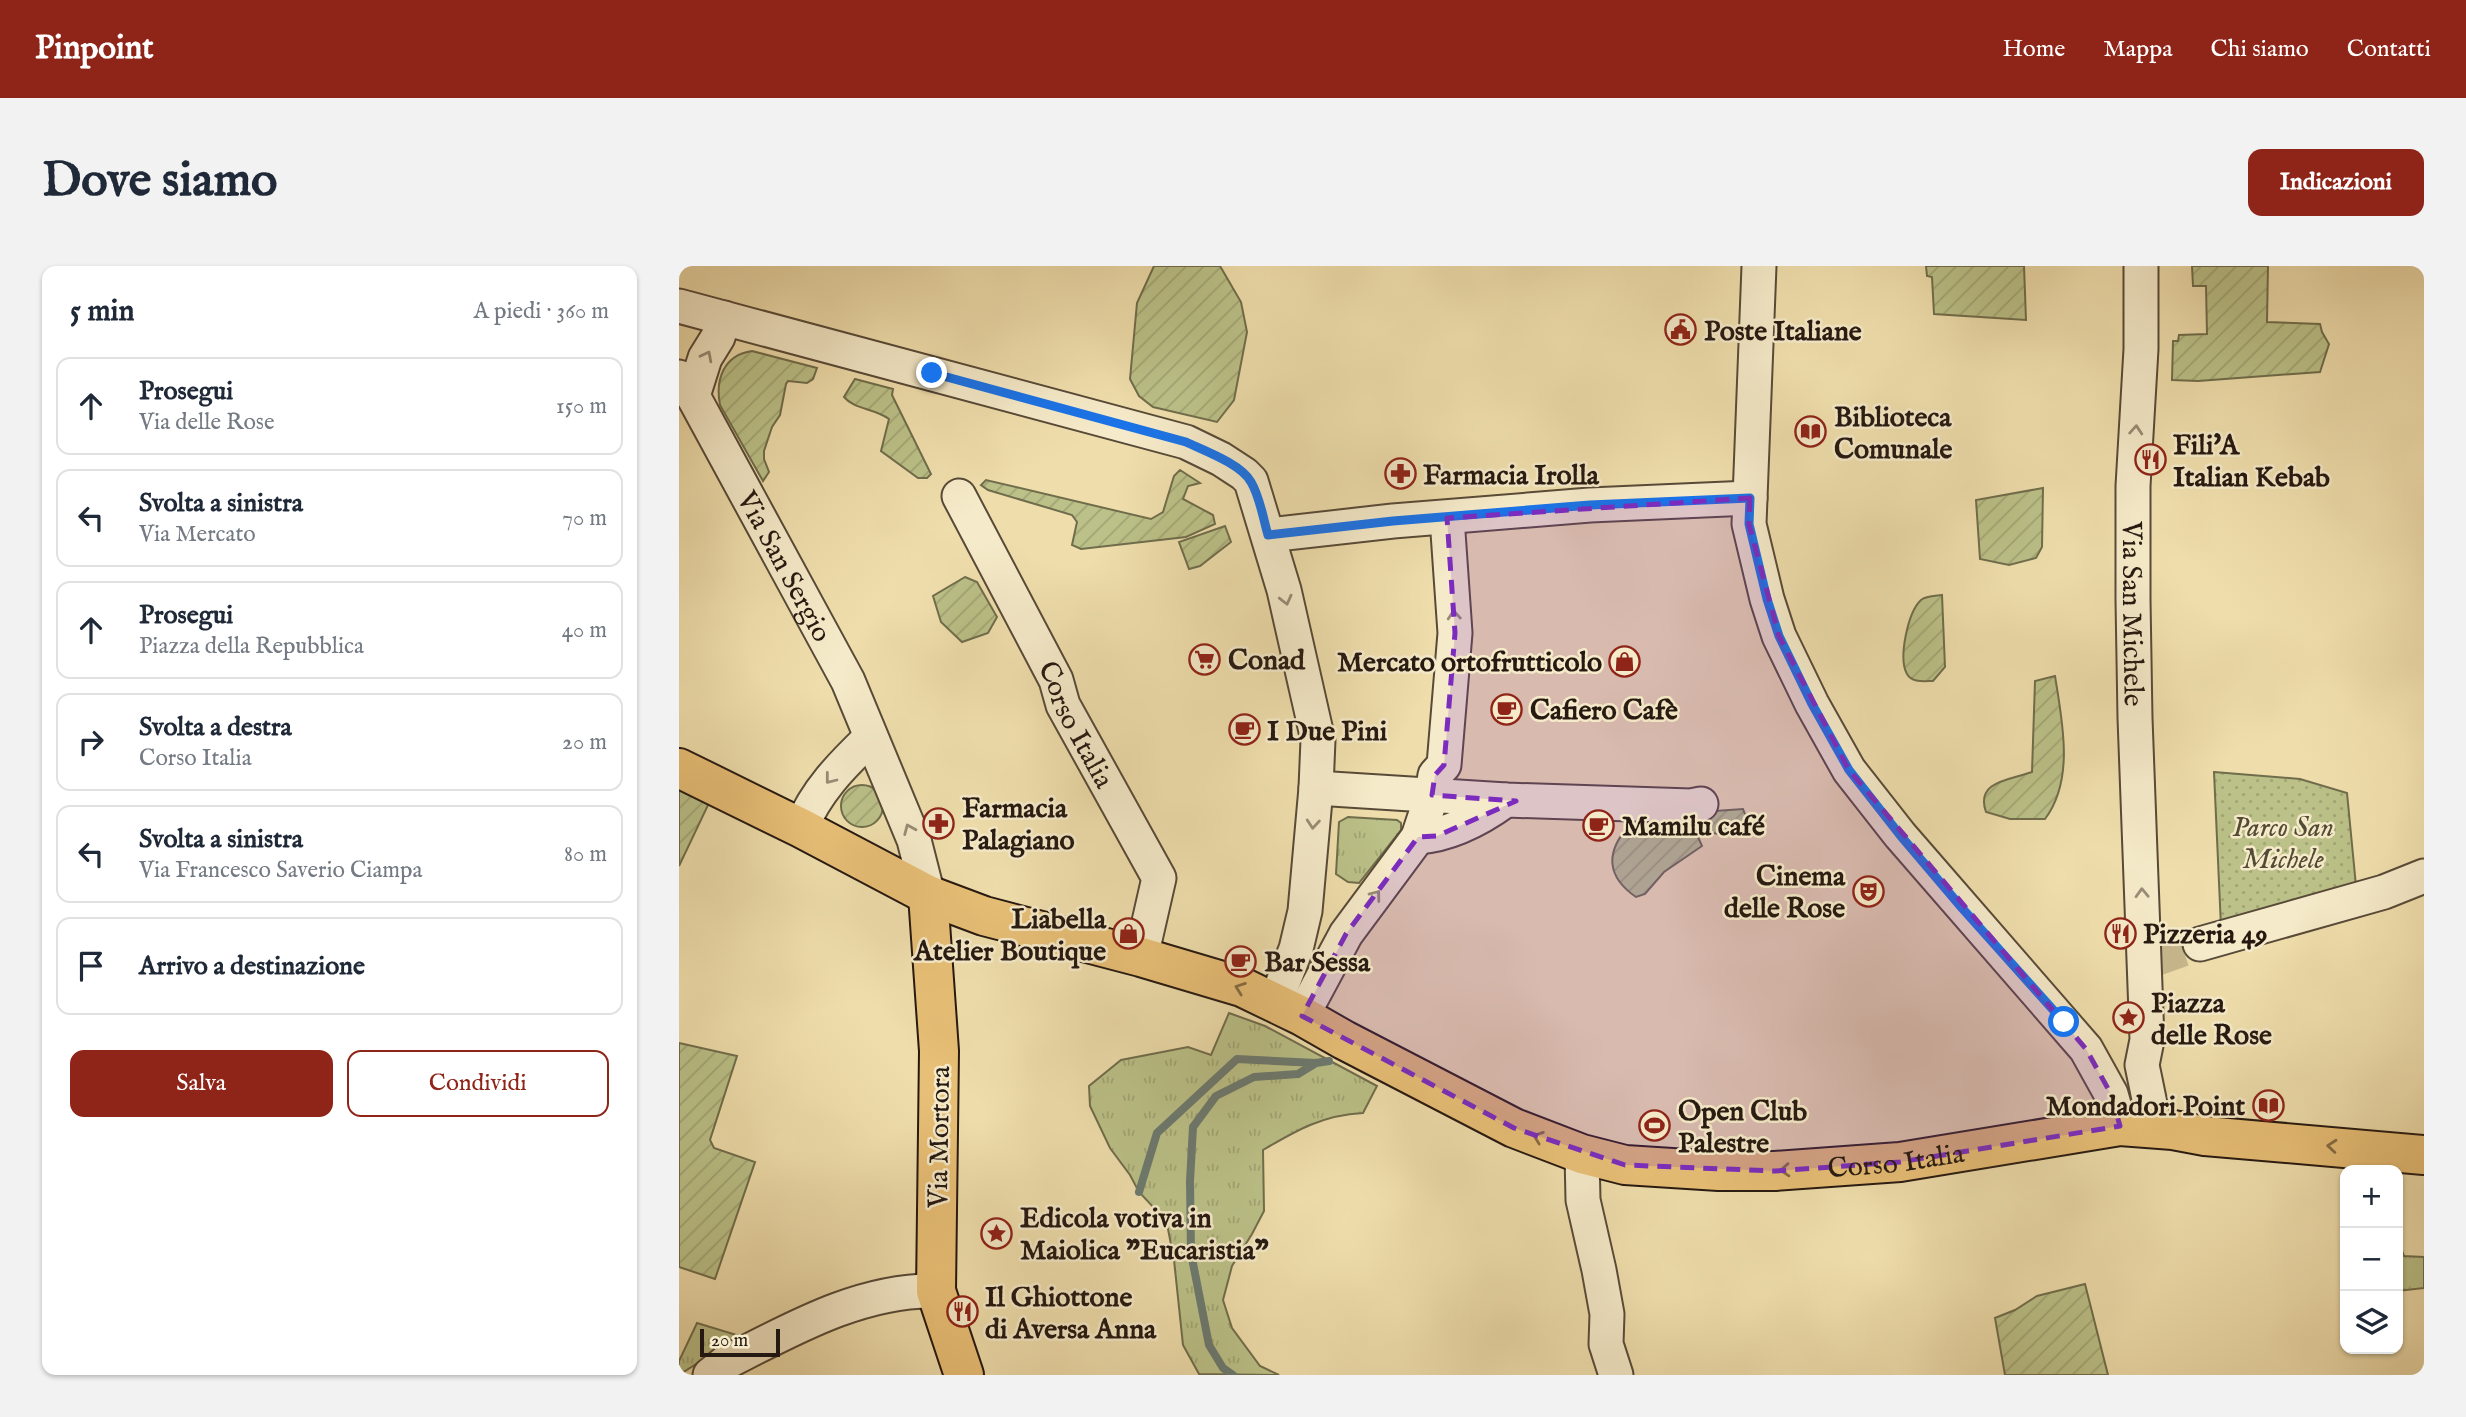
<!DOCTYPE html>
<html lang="it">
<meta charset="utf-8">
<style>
:root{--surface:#fff;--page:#f2f2f3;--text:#1f2937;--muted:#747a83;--line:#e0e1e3;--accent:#8f2418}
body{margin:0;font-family:"IM FELL English",serif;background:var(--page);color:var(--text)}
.controls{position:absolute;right:21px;bottom:21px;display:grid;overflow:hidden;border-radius:14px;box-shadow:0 2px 5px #0004}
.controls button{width:63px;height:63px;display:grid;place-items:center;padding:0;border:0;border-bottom:2px solid var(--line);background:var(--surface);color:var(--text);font:35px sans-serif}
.scale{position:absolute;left:21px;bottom:18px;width:80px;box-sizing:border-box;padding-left:7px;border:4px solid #261911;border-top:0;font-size:19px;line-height:24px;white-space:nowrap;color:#261911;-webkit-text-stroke:5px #f5eac9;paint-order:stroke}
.stop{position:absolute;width:21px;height:21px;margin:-16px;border:5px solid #1a73e8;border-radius:50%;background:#fff}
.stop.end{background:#1a73e8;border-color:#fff;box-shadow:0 2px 7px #0008}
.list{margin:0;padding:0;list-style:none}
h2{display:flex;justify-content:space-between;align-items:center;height:91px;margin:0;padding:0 28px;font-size:30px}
h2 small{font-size:23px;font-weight:400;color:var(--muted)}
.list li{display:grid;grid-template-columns:46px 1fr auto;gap:21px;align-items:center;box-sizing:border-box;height:98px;margin:0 14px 14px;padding:0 14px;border:2px solid var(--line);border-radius:14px}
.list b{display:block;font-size:26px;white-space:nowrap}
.list p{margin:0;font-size:23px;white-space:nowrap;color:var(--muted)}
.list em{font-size:23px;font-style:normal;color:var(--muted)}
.actions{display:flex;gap:14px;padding:21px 28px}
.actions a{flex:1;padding:16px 0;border:2px solid var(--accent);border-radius:14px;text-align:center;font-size:24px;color:var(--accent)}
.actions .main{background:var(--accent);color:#fff}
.icon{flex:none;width:38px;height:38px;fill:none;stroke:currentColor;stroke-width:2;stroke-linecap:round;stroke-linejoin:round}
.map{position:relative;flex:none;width:1745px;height:1109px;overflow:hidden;border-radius:14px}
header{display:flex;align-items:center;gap:42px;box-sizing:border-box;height:98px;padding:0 35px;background:var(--accent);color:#fff}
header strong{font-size:33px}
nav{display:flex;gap:38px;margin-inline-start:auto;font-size:24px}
.intro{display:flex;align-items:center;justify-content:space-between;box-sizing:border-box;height:168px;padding:0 42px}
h1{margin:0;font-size:49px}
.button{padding:18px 32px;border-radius:14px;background:var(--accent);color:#fff;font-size:24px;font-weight:700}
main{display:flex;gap:42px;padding:0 42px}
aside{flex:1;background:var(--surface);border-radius:14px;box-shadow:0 2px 5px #0004}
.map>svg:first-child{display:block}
.grass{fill:url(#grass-tufts);stroke:#706d4c;stroke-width:2}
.park{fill:url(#park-dots);stroke:#706d4c;stroke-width:2}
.garden{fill:url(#garden-furrows);stroke:#706d4c;stroke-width:2}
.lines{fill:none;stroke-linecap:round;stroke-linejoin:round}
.stream{stroke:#6c7a70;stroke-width:8}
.street-tunnel{stroke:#c7b78d;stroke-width:33;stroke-dasharray:33 17;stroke-linecap:butt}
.street-casing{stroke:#584a38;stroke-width:37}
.primary-casing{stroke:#261911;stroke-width:42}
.street{stroke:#f5eac9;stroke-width:33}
.primary{stroke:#e8bf76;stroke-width:38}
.oneway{stroke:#988c76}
.oneway2{stroke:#876c44}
.route{stroke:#1a73e8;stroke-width:9}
.marked{fill:#7b2cbf;fill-opacity:0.2;stroke:#7b2cbf;stroke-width:5;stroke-dasharray:14 9;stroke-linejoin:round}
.labels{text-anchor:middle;stroke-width:5;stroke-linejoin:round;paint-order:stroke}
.poi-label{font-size:28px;font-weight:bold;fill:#261911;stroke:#f5eac9;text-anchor:start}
.street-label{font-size:28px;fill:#261911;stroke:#f5eac9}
.park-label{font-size:28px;font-style:italic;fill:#534b35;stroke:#f5eac9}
</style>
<header>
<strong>Pinpoint</strong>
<nav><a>Home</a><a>Mappa</a><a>Chi siamo</a><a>Contatti</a></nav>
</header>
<div class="intro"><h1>Dove siamo</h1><a class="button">Indicazioni</a></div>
<main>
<aside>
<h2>5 min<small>A piedi · 360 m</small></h2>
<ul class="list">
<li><svg class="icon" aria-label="ahead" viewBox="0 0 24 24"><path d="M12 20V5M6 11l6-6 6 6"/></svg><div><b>Prosegui</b><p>Via delle Rose</p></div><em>150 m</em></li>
<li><svg class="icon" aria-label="left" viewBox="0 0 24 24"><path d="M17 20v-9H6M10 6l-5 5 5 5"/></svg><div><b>Svolta a sinistra</b><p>Via Mercato</p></div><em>70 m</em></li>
<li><svg class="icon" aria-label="ahead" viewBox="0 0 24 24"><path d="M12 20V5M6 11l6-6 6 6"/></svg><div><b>Prosegui</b><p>Piazza della Repubblica</p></div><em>40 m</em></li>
<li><svg class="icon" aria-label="right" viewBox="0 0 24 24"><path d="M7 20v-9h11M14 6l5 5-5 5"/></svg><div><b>Svolta a destra</b><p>Corso Italia</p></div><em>20 m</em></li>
<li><svg class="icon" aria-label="left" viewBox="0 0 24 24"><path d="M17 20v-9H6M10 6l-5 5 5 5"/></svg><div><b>Svolta a sinistra</b><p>Via Francesco Saverio Ciampa</p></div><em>80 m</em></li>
<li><svg class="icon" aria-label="arrive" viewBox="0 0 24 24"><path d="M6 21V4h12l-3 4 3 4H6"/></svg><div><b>Arrivo a destinazione</b></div></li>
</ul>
<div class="actions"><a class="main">Salva</a><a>Condividi</a></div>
</aside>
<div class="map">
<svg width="1745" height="1109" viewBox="0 0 1745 1109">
<defs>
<pattern id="grass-tufts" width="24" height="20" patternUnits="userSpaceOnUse" patternTransform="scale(1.75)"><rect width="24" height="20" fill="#bbc188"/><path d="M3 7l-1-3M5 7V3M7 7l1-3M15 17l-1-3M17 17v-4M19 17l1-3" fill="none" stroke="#a1a574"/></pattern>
<pattern id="park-dots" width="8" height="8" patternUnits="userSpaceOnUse" patternTransform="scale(1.75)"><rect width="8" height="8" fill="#bbc188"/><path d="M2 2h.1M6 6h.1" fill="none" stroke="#a1a574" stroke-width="1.8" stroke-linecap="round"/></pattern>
<pattern id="garden-furrows" width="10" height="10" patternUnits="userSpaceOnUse" patternTransform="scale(1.75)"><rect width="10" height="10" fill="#bbc188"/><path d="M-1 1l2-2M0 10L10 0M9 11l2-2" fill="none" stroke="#a1a574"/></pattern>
</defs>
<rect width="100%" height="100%" fill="#efdeac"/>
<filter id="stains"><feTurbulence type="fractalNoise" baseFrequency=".00286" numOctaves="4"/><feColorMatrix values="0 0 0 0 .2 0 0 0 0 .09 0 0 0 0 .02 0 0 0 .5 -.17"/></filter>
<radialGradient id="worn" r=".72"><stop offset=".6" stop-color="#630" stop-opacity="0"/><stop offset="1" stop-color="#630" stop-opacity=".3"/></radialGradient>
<path class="grass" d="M669,551l49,3 4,3v7l-42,53 -11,-1 -12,-8 3,-52z
M550,747l36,13 112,60 -14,27c-40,2 -66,17 -100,37l1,61 -12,23 -20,32 -9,34 9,28 28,38 19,9 -80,-1 -16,-29 -9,-85 -6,-31 -11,-18 -18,-19 -9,-17 -20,-27 -20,-42 -1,-20 32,-26 67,-13 23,8z
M1719,975l6,15 20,1v31l-26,3z
M18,1057l43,13 -61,39v-14z"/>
<path class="park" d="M1535,506l86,7 47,14 9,93 -135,41z"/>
<path class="garden" d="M475,0h66l21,36 6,30 -13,68 -17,22 -64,-15 -14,-11 -9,-17 7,-76z
M1247,0h98l2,54 -92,-6 -2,-37 -5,-1z
M1513,0h76l-1,56 53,2 2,8 7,12 -9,28 -122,9 -26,-1 1,-39h5l1,-6 28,-1 -1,-48h-13z
M73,85l65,17 -4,11 -6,4 -19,-2 -2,3 -6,31 -8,12 -8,24v8l5,13 -6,9 -43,-76c-5,-26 4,-50 32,-54z
M176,113l38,10 -1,6 39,79 -4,4h-9l-37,-27 8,-32c-15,-11 -34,-9 -45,-22z
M501,204l20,13 -12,3 -5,13 30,16 2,9 -29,13 -105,12 -9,-4 5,-23 -5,-7 -84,-25 -7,-5 5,-5 165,39 12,-7 11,-36z
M1364,222l-1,59 -6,11 -27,7 -29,-6 -4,-59z
M546,260l6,16 -31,24 -11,3 -10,-27z
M286,311l12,5 20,35 -9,16 -26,9 -21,-20 -8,-26z
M1263,329l3,72 -12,14c-9,0 -21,2 -26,-7 -9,-16 1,-62 14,-74 5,-4 14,-4 21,-5z
M1376,410c7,45 20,103 -10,143h-35l-24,-7c-11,-31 24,-32 46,-40l3,-91z
M162 540a21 21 0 1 1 42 0a21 21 0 1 1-42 0Z
M0,522l30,15 -30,63z
M1064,543l5,13 -20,14 -30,-6 3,-18z
M949,561l70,10 4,9 -38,26 -19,22 -9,3c-29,-20 -31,-44 -8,-70z
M0,777l58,13 -27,84 4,8 41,14 -40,117 -36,-12z
M1406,1018l23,91h-103l-10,-57 20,-8 22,-14z"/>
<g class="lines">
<path class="stream" d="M460,926l18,-59 80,-74 79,4 13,-2
M554,1109l-10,-7 -14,-23 -18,-92 -1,-72 3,-54 23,-31 38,-19 44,-3 18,-11"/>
<path class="street-tunnel" d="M1473,695l48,-17"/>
<defs>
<g id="street">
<path d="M1080,0l-10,258 18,75 12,37 33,68 37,66 51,65 186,214 25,45 9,32"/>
<path id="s1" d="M1462,0v83l-8,137v114l2,118 12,322 -5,25 13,63"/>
<path d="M0,40l507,136 35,17 23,15 7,7 33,109 34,150 -2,48 -11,123 -9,38 -21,54"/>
<path id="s2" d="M0,111l14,19 155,285 66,159 14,55"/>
<path d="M14,130l12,-38 13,-21 6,-19"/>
<path id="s3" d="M280,230l97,184 7,25 96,173 -18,79"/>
<path d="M589,269l125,-14 197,-16 160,-7"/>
<path d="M637,522l190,12 185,6 10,-2"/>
<path d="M122,562c15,-37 41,-63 69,-90"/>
<path d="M739,571c32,-2 62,-18 88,-37"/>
<path d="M1521,678l184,-52 40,-16"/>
<path d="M623,750l44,-82 72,-97 14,-42 3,-20 9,-10 11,-132 -8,-115"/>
<path d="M903,888l1,46 16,70 8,44 -1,30 10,31"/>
<path d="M31,1109l15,-12c65,-33 136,-74 211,-72"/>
</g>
<g id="primary">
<path id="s4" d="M0,502l122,60 127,67 56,21 157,41 101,30 60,29 42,24 170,88 68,26 43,11 94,6h56l125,-9 220,-36 53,4 32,6 219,19"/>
<path d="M249,629l11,156 -3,240 28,84"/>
</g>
</defs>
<use href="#street" class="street-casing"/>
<use href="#primary" class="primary-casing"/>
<use href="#street" class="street"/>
<use href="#primary" class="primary"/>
</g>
<defs><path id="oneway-chevron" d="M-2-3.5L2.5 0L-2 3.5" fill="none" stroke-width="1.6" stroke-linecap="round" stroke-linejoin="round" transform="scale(1.75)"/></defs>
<g class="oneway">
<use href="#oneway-chevron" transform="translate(28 90) rotate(-63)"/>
<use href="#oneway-chevron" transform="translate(1457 164) rotate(-86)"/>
<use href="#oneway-chevron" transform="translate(607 334) rotate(76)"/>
<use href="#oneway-chevron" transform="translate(775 349) rotate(-94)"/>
<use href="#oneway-chevron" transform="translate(151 513) rotate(128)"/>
<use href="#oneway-chevron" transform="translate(634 558) rotate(95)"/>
<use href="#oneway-chevron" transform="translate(230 563) rotate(-113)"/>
<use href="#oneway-chevron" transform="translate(1463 627) rotate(-92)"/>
<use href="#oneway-chevron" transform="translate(697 629) rotate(-53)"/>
</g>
<g class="oneway2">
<use href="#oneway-chevron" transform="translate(561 722) rotate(-160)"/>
<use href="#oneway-chevron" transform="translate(859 871) rotate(-160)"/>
<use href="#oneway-chevron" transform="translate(1653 880) rotate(-175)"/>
<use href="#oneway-chevron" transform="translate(1106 904) rotate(176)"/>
</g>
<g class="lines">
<path class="route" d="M253,107l254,69c19,9 55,22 65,40 9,15 12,36 17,53l125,-14 197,-16 160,-7 -1,26 18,75 12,37 33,68 37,66 51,65 62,73 102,114"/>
</g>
<path class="marked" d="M1071,232l-1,26 30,112 70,134 237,279 25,45 9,32 -220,36 -125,9 -150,-6 -111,-37 -212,-112 44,-82 72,-97 19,-1 79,-35 -84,-6 3,-20 9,-10 11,-132 -8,-115z"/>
<defs>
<symbol id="civic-ring" viewBox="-11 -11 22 22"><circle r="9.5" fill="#f5eac9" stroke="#8f2418" stroke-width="1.5"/><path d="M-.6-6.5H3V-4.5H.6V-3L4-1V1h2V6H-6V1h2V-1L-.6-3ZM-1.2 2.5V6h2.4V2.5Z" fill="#8f2418"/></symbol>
<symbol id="library-ring" viewBox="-11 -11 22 22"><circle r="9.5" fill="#f5eac9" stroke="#8f2418" stroke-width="1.5"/><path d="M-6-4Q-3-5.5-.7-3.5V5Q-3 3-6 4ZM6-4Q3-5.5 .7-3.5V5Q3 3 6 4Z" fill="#8f2418"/></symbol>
<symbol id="restaurant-ring" viewBox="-11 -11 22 22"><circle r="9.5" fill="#f5eac9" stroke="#8f2418" stroke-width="1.5"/><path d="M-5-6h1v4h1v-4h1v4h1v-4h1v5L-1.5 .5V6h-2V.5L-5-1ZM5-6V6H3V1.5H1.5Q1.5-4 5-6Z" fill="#8f2418"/></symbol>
<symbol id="pharmacy-ring" viewBox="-11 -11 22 22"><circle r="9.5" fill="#f5eac9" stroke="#8f2418" stroke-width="1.5"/><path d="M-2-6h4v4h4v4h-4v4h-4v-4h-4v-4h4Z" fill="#8f2418"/></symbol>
<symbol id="supermarket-ring" viewBox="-11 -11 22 22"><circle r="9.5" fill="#f5eac9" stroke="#8f2418" stroke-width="1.5"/><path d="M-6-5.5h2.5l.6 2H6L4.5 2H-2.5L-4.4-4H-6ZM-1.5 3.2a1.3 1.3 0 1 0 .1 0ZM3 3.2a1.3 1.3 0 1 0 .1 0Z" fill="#8f2418"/></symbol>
<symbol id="shop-ring" viewBox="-11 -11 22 22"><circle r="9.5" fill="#f5eac9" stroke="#8f2418" stroke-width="1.5"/><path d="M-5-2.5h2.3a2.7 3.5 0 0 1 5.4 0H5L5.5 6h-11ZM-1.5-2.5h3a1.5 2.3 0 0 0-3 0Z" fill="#8f2418"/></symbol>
<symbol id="cafe-ring" viewBox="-11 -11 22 22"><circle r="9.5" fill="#f5eac9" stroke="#8f2418" stroke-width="1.5"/><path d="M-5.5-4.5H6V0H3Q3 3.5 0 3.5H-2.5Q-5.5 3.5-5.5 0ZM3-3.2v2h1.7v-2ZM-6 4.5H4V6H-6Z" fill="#8f2418"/></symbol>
<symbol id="theatre-ring" viewBox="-11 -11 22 22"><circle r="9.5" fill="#f5eac9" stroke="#8f2418" stroke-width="1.5"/><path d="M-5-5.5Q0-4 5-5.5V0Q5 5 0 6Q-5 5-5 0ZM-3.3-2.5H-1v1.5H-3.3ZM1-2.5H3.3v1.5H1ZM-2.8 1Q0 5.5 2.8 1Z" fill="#8f2418"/></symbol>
<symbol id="sight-ring" viewBox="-11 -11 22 22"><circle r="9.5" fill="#f5eac9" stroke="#8f2418" stroke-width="1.5"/><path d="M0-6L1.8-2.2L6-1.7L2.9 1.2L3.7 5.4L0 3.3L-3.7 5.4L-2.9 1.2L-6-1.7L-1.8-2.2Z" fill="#8f2418"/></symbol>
<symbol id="stadium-ring" viewBox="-11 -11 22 22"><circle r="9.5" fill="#f5eac9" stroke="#8f2418" stroke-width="1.5"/><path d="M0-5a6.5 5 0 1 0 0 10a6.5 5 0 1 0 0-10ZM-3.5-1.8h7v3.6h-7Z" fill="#8f2418"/></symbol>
</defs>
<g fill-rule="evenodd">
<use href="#civic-ring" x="984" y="46" width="35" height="35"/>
<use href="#library-ring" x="1114" y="148" width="35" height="35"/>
<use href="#restaurant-ring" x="1454" y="176" width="35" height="35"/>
<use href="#pharmacy-ring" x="704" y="190" width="35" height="35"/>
<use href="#supermarket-ring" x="508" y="376" width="35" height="35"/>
<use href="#shop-ring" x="928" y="378" width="35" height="35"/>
<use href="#cafe-ring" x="810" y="426" width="35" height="35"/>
<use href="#cafe-ring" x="548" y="446" width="35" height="35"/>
<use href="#pharmacy-ring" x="242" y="540" width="35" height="35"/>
<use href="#cafe-ring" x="902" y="542" width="35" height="35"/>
<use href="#theatre-ring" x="1172" y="608" width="35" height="35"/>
<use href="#restaurant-ring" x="1424" y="650" width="35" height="35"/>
<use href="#shop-ring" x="432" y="650" width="35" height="35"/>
<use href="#cafe-ring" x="544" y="678" width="35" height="35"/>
<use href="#sight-ring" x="1432" y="734" width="35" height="35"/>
<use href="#library-ring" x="1572" y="822" width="35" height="35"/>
<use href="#stadium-ring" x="958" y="842" width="35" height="35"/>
<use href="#sight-ring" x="300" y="950" width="35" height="35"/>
<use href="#restaurant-ring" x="266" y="1028" width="35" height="35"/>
</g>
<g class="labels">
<g class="poi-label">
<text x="1025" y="74">Poste Italiane</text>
<text x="1155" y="160">Biblioteca<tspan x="1155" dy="32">Comunale</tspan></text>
<text x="1494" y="188">Fili'A<tspan x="1494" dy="32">Italian Kebab</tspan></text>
<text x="744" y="218">Farmacia Irolla</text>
<text x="549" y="403">Conad</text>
<text x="923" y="405" text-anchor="end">Mercato ortofrutticolo</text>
<text x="851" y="453">Cafiero Cafè</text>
<text x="588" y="474">I Due Pini</text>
<text x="283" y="551">Farmacia<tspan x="283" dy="32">Palagiano</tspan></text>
<text x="943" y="569">Mamilu café</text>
<text x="1166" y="619" text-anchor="end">Cinema<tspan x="1166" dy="32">delle Rose</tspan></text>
<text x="427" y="662" text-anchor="end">Liabella<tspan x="427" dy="32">Atelier Boutique</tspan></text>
<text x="1464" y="677">Pizzeria 49</text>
<text x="585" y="705">Bar Sessa</text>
<text x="1472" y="746">Piazza<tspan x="1472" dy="32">delle Rose</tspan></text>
<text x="1566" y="849" text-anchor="end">Mondadori Point</text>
<text x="999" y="854">Open Club<tspan x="999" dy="32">Palestre</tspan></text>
<text x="341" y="961">Edicola votiva in<tspan x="341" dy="32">Maiolica "Eucaristia"</tspan></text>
<text x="306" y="1040">Il Ghiottone<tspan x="306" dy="32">di Aversa Anna</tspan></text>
</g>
<g class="street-label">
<text dy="10" stroke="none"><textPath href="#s2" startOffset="217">Via San Sergio</textPath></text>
<text dy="10" stroke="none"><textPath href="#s1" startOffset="348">Via San Michele</textPath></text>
<text dy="10" stroke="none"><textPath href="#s3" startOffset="257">Corso Italia</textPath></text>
<text transform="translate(259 871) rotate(-89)" y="10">Via Mortora</text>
<text dy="10" stroke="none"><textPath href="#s4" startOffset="1302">Corso Italia</textPath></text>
</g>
<g class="park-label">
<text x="1604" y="570">Parco San<tspan x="1604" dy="32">Michele</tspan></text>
</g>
</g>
<rect width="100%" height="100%" filter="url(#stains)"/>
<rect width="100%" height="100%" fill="url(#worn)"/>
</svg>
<div class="controls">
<button>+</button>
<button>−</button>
<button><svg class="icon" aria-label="layers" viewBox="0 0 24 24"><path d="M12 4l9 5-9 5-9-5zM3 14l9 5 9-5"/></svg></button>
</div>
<div class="scale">20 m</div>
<div class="stop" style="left:1385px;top:756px"></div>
<div class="stop end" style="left:253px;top:107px"></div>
</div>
</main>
